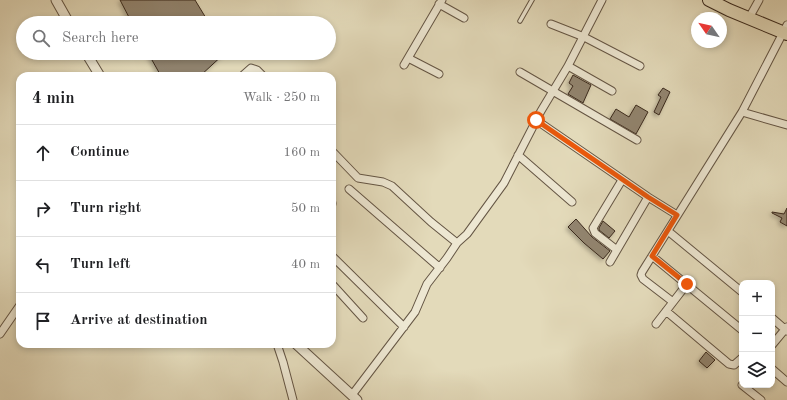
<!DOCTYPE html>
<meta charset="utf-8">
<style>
:root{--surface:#fff;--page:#f2f2f2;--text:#202124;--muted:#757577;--line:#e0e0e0}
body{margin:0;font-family:"Old Standard TT",serif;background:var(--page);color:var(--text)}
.controls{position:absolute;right:12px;bottom:12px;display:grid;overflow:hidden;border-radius:8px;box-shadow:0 2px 6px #0003}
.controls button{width:36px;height:36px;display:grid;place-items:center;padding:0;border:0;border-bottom:1px solid var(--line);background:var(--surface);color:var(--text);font:20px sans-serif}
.compass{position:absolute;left:691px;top:12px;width:36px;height:36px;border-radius:50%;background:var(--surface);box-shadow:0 2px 6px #0003;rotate:304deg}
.stop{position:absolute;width:12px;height:12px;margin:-9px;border:3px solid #ea580c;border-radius:50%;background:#fff}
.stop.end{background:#ea580c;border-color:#fff;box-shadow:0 1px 4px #0008}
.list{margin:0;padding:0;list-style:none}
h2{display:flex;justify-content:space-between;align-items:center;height:52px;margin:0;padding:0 16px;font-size:17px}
h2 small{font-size:13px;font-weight:400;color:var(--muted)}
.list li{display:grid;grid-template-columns:26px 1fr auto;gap:12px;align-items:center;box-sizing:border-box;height:56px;padding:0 16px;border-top:1px solid var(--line)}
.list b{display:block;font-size:15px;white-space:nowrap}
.list em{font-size:13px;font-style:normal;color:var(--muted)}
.icon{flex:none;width:22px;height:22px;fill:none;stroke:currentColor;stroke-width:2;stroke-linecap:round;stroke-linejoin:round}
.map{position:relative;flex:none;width:787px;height:400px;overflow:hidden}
.search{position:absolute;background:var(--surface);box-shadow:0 2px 6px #0003;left:16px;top:16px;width:320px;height:44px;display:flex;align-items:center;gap:10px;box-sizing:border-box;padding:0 14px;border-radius:22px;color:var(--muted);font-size:15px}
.panel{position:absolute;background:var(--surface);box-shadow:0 2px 6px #0003;left:16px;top:72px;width:320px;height:276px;border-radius:12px}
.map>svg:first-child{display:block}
.building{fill:#92856f;stroke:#3a291d;filter:url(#shadow)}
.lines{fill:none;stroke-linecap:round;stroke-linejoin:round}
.service-casing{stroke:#645544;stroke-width:5.5}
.minor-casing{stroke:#645544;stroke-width:9}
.tertiary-casing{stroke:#645544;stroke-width:11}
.trunk-casing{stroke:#3a291d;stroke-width:14}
.service{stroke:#ede7d2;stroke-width:3.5}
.minor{stroke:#ede7d2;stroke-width:7}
.tertiary{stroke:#ede7d2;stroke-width:9}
.trunk{stroke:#e3daba;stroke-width:12}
.route{stroke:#ea580c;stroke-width:5}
</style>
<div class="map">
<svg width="787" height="400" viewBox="0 0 787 400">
<defs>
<filter id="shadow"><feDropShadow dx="-2" dy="2" stdDeviation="2" flood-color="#0004"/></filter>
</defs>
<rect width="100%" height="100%" fill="#e3daba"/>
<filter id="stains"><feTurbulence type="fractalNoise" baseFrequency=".005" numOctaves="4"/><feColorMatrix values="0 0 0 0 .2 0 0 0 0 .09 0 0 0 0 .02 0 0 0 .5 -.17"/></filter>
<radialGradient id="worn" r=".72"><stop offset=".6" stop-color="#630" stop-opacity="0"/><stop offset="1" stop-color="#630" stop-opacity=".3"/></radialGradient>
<path class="building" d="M120,0h75l14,23h-77z
M148,53h77l-25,23h-39z
M573,75l18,10 -8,18 -15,-9 5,-8 -4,-3z
M663,88l7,4 -11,23 -5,-3 7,-15 -3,-2z
M636,105l12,7 -12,22 -26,-15 6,-10 13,8z
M787,208v18l-7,-4 2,-4 -10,-5v-1l12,2z
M576,219l16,18 18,14 -7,8 -19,-16 -16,-16z
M603,221l12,10 -6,7 -10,-8v-2z
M706,352l9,8 -8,8 -8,-7z"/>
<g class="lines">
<defs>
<path id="service" d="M520,21l12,-21"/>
<path id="minor" d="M439,4l25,14
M749,18l10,-18
M551,24l33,13 56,29
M408,58l31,16
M404,65l38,-65
M568,66l44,25
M520,72l117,68
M242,76l9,-8 6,2 6,6
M742,112l45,13
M536,120l112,77 29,18
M332,151l26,27 25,4 9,4 39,36 26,21
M518,155l54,47
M349,189l91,79
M332,203v1
M668,231l74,61
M617,250l-22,-17 -2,-5 29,-48
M332,256l72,71
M652,256l90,74
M610,262l38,-65
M332,284l31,34
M673,302l-30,-23 -2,-4 1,-3 100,-160 45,-87
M666,311l63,53 5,1 8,-7
M772,318l15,13
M656,324l31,-40
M0,334l20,-29
M277,344l6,18 10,38
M772,345l15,-18
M772,369l15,13
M742,385l19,15
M352,395l63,-83 12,-28 20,-26 10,-15 10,-9 37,-51 37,-72 27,-45 34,-66"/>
<path id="tertiary" d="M56,0l13,23
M86,53l14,23
M296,344l61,56"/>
<path id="trunk" d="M709,0l20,10 58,24"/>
</defs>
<use href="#service" class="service-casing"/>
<use href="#minor" class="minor-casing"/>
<use href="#tertiary" class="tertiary-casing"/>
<use href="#trunk" class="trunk-casing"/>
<use href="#service" class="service"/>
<use href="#minor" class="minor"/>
<use href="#tertiary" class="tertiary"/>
<use href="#trunk" class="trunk"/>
</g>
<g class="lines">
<path class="route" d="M536,120l112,77 29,18 -25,41 35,28"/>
</g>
<rect width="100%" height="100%" filter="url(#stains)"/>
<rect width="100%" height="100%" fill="url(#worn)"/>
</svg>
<div class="controls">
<button>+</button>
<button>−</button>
<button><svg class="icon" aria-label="layers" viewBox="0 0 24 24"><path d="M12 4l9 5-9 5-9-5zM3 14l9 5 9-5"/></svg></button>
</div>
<svg class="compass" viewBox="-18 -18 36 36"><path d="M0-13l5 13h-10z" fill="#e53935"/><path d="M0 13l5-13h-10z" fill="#757577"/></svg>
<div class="stop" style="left:536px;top:120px"></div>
<div class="stop end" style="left:687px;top:284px"></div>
<div class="search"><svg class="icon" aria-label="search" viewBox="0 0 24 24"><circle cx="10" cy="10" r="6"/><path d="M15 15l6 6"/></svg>Search here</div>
<section class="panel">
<h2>4 min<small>Walk · 250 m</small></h2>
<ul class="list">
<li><svg class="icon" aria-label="ahead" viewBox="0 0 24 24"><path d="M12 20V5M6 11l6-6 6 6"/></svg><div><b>Continue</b></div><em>160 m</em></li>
<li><svg class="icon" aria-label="right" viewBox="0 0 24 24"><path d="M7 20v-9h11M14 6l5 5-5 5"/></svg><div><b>Turn right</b></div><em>50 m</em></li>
<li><svg class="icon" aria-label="left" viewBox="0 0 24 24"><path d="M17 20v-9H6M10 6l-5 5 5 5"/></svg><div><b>Turn left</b></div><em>40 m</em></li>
<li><svg class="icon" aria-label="arrive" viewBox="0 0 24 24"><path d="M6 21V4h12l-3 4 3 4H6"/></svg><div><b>Arrive at destination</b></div></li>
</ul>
</section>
</div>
